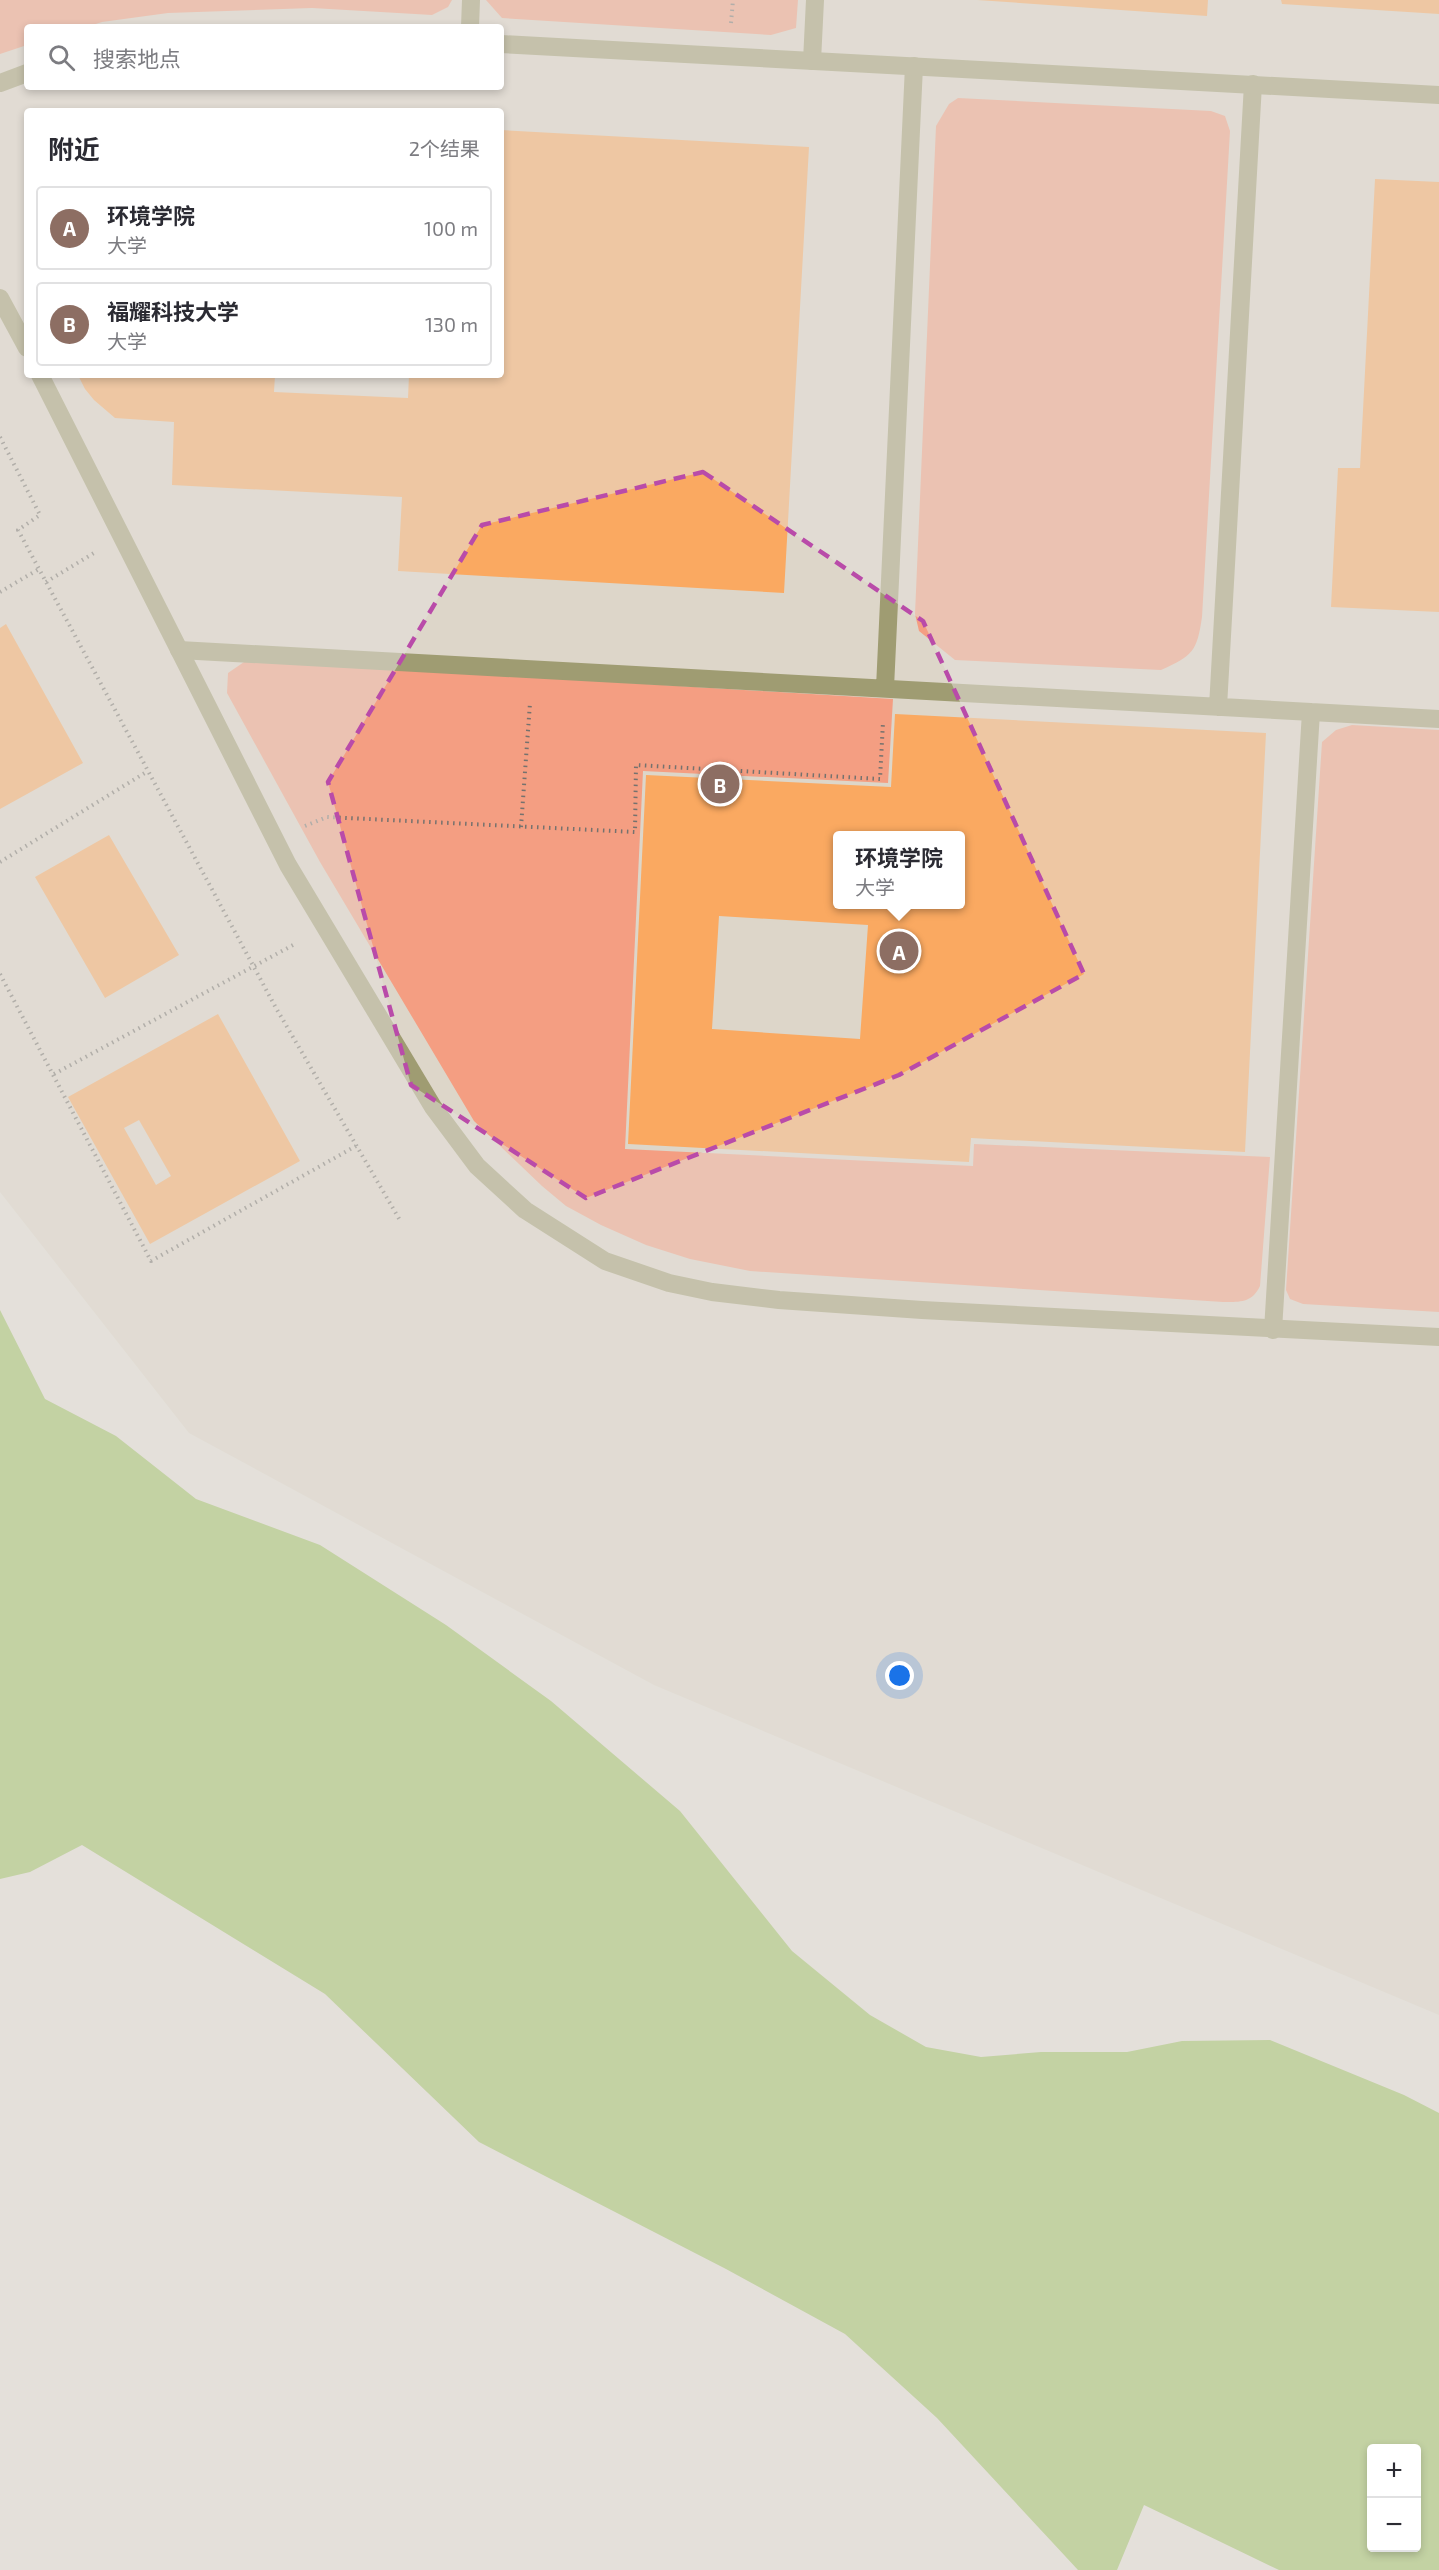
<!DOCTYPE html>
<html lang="zh">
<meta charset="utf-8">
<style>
:root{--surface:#fff;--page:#f2f2f3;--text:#2b2b33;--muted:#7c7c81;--line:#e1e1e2;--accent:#b94ba9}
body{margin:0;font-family:"Exo 2","Noto Sans SC",sans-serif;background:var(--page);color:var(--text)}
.controls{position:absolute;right:18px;bottom:18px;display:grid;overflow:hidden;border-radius:6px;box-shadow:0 3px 9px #0003}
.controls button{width:54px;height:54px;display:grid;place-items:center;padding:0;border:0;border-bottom:2px solid var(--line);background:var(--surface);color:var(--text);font:30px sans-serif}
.you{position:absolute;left:900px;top:1676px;width:21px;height:21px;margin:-15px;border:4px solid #fff;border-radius:50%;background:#1a73e8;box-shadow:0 0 0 9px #1a73e833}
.badge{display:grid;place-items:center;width:39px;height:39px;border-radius:50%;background:var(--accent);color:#fff;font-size:20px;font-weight:700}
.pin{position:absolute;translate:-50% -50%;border:3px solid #fff;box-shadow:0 2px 6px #0006}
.popup{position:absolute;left:833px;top:831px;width:132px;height:78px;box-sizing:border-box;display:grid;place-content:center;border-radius:6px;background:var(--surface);filter:drop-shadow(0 2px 4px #0005);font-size:20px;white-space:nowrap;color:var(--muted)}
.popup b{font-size:22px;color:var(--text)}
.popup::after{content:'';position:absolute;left:50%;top:100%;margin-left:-12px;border:12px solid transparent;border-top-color:var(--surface)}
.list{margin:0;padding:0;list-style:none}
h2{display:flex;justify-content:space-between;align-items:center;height:78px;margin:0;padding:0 24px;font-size:26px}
h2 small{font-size:20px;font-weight:400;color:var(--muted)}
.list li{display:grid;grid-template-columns:39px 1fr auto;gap:18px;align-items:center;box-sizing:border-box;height:84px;margin:0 12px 12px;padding:0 12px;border:2px solid var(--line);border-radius:6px}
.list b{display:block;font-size:22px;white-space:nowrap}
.list p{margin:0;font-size:20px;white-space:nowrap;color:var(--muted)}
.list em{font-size:20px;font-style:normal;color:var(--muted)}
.icon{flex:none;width:33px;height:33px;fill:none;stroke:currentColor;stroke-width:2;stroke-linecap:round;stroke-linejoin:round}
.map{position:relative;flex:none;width:1439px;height:2570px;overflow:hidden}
.search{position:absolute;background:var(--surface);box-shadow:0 3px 9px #0003;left:24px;top:24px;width:480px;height:66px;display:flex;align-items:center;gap:15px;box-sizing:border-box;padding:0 21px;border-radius:6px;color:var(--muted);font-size:22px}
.panel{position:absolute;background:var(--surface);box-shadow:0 3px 9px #0003;left:24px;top:108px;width:480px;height:270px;border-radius:6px}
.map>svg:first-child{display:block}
.built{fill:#ddd6c9;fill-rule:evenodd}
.green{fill:#f49e82}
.water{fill:#9cc061;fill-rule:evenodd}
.building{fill:#faa961;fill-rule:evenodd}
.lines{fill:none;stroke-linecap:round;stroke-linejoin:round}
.path{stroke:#75726e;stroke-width:4;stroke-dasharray:1.5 4.5;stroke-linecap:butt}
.service{stroke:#9f9c72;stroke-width:18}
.minor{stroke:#9f9c72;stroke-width:18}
.marked{fill:none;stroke:#b94ba9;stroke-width:4.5;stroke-dasharray:12 8;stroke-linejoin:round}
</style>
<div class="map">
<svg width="1439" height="2570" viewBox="0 0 1439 2570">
<rect width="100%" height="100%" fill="#e4e0da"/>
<path class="built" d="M0,0h1439v2015l-785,-330 -465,-252 -189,-241zM27,27h474v60h-474zM27,111h474v264h-474zM838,836h122v68h-122z"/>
<path class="green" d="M0,0h452l-4,7 -16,8 -120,-7 -144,5 -66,9 -16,5h-59v18l-27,9z
M486,0h312l-2,28 -25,7 -269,-17z
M958,98l253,13 14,5 5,15 -28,486c-5,34 -9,39 -41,53l-206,-10 -36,-29 -4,-17 21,-488 13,-22z
M252,660l641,39 -5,84 -245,-12 -18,378 348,17 1,-22 296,13 -10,129c-8,17 -20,16 -37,16l-473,-31 -60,-12 -44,-14 -45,-20 -35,-19 -24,-20 -68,-65 -154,-259 -93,-169 1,-20 16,-11z
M1352,725l87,5v582l-136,-8 -13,-5 -4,-9 36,-548 14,-12z"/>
<path class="water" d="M0,1310l45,89 71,37 80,63 124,46 126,80 105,76 129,110 112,140 78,64 56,32 55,10 60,-5h86l55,-11 88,-1 134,55 35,18v457h-160l-135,-65 -27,65h-39l-141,-152 -92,-84 -119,-65 -247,-127 -154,-148 -243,-149 -52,27 -30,7zM1372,2448h44v100h-44z"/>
<path class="building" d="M977,0h231l-1,16z
M1281,0h158v14l-157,-10z
M501,130l308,17 -25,446 -386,-22 4,-74 -230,-12 2,-63 -59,-4 -21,-18 -9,-11 -7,-14h197l-1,17 134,6 1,-23h92z
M1375,179l64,3v430l-108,-5 7,-139h22z
M6,624l77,139 -83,46v-181z
M895,714l371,19 -21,419 -274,-14 -2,24 -341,-18 18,-369 245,12zM838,836h122v68h-122zM719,916l149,9 -8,114 -148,-10z
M109,835l70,120 -74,43 -70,-121z
M218,1014l82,147 -150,83 -82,-147zM139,1120l32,56 -15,9 -32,-57z"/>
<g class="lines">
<path class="path" d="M731,23l2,-23
M0,437l40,78 -22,15 258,478 125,214
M46,582l48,-29
M0,592l39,-23
M305,826l22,-9 308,15 1,-67 244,14 3,-57
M521,827l9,-124
M0,862l148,-91
M0,974l151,287 205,-115
M54,1074l241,-130"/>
<path class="service" d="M470,27l1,-27
M812,61l3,-61
M179,650l1260,69
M885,688l29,-622
M1218,707l35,-623
M1273,1330l38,-618"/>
<path class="minor" d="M501,44l938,51
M0,83l27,-10
M0,298l27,50
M40,375l248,490 145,242 44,59 48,44 80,51 64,22 43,9 67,8 143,10 517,27"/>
</g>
<path d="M0 0H1439V2570H0ZM703,472l220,149 161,353 -185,101 -313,123 -175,-113 -83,-303 154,-257z" fill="#e4e0da" fill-opacity=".55" fill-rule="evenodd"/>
<path class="marked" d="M703,472l220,149 161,353 -185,101 -313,123 -175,-113 -83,-303 154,-257z"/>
</svg>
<div class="controls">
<button>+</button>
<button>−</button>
</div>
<div class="you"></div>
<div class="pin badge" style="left:899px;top:951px;background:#8d6e63">A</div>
<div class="popup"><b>环境学院</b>大学</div>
<div class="pin badge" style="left:720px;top:784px;background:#8d6e63">B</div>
<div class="search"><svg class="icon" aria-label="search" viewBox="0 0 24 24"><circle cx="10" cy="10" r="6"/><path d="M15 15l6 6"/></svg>搜索地点</div>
<section class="panel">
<h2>附近<small>2个结果</small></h2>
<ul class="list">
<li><span class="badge" style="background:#8d6e63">A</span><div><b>环境学院</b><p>大学</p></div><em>100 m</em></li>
<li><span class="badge" style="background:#8d6e63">B</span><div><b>福耀科技大学</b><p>大学</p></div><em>130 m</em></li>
</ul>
</section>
</div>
